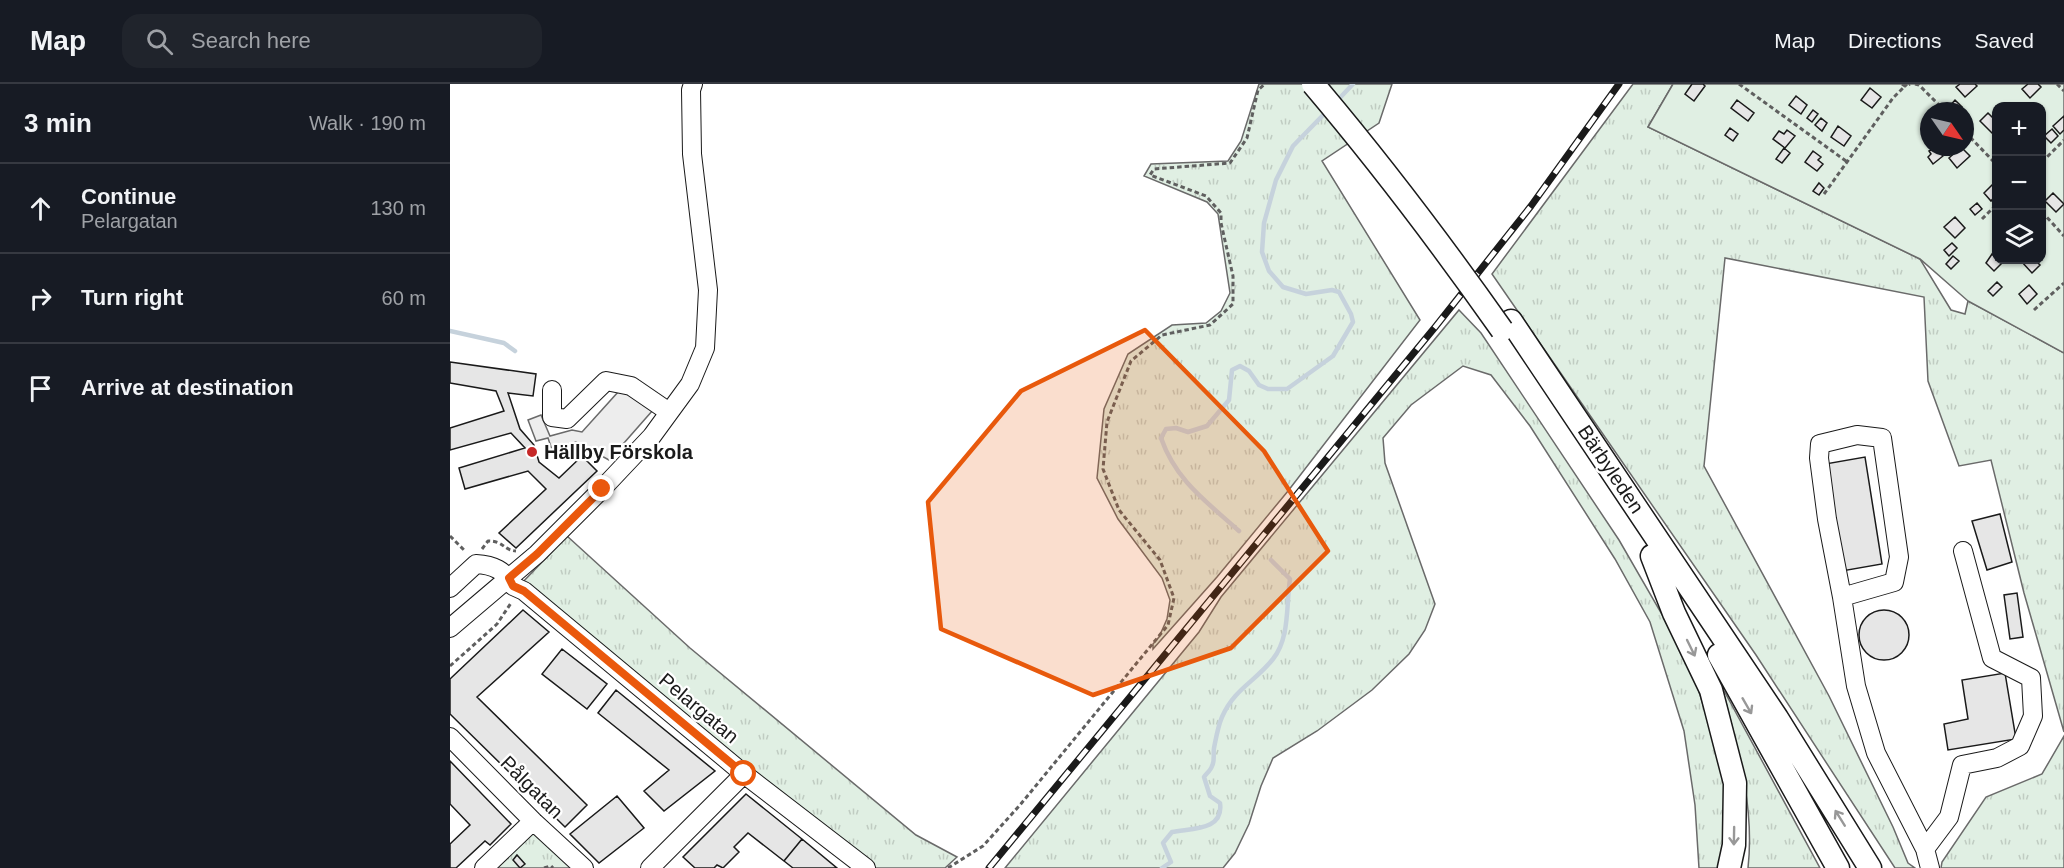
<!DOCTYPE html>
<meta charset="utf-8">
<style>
:root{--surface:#171b24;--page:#20242c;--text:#f1f3f6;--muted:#9ea1a6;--line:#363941}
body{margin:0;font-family:Arial,sans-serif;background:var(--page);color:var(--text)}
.controls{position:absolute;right:18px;top:18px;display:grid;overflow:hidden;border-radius:12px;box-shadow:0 2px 4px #0004}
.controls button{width:54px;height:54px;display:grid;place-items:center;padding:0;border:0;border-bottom:2px solid var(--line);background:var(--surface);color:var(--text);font:30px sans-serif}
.compass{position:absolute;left:1470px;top:18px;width:54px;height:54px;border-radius:50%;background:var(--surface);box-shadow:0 2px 4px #0004;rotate:124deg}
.stop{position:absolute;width:18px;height:18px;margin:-14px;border:4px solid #ea580c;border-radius:50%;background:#fff}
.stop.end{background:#ea580c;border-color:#fff;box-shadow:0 2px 6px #0008}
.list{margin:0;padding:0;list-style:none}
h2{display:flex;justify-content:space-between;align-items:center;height:78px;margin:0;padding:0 24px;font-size:26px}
h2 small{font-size:20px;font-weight:400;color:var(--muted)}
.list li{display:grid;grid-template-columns:39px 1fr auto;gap:18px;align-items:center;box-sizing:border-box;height:90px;padding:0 24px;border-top:2px solid var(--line)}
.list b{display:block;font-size:22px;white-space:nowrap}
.list p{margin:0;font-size:20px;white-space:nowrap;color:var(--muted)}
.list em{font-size:20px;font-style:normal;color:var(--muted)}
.icon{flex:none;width:33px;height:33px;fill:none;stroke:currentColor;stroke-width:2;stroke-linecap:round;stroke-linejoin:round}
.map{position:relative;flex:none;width:1614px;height:784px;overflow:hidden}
header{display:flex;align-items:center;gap:36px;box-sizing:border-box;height:84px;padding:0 30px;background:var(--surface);border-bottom:2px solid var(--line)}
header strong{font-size:28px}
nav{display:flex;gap:33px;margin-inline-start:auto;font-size:21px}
.search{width:420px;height:54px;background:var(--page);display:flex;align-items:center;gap:15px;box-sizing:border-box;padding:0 21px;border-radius:18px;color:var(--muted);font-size:22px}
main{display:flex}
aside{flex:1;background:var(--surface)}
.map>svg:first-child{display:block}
.grass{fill:url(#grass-tufts);stroke:#6a6a6a;stroke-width:1.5}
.garden{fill:#e0efe3;stroke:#6a6a6a;stroke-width:1.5;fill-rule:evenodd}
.parking{fill:#ededed;stroke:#6a6a6a;stroke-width:1.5}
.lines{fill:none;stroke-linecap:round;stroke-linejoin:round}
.stream{stroke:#c6d2dc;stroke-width:4.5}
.building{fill:#e6e6e6;stroke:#1a1a1a;stroke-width:1.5}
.minor-casing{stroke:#1a1a1a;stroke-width:20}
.major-casing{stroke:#1a1a1a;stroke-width:25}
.path{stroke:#5f5f5f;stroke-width:3;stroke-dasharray:4.5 3;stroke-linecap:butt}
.minor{stroke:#fff;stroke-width:18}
.major{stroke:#fff;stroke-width:22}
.rail-casing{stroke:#1a1a1a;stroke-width:7}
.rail{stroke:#fff;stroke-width:4.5;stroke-dasharray:14;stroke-linecap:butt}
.major-bridge-casing{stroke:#1a1a1a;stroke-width:25;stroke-linecap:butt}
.major-bridge{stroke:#fff;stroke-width:22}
.oneway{stroke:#989898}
.route{stroke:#ea580c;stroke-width:8}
.marked{fill:#e8590c;fill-opacity:0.2;stroke:#e8590c;stroke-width:4.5;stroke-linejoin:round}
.poi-dot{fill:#c62828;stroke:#fff;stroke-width:2}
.labels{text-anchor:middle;stroke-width:4.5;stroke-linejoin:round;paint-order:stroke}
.poi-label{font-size:20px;font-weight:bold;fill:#1a1a1a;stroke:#fff;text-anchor:start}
.street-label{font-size:20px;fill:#1a1a1a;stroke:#fff}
</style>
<header>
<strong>Map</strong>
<div class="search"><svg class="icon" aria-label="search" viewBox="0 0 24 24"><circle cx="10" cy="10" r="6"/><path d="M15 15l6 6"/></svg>Search here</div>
<nav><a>Map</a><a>Directions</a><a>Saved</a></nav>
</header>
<main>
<aside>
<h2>3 min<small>Walk · 190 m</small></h2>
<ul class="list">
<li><svg class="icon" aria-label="ahead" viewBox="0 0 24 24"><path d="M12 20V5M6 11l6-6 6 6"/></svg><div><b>Continue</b><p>Pelargatan</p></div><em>130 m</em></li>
<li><svg class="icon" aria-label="right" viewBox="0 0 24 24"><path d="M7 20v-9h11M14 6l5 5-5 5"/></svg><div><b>Turn right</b></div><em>60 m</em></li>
<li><svg class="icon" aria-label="arrive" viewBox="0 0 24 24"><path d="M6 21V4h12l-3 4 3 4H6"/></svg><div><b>Arrive at destination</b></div></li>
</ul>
</aside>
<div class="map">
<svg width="1614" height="784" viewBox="0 0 1614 784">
<defs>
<pattern id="grass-tufts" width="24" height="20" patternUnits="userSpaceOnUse" patternTransform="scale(1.5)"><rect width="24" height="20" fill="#e0efe3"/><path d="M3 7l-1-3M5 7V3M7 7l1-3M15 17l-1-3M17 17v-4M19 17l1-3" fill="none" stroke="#c0ccc2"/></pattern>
</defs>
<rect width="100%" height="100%" fill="#fff"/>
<path class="grass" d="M809,0h133l-13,39 -57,38 98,159 -132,171 -71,86 -64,72v-5l6,-7 8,-18 3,-19 -8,-22 -44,-59 -21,-41 7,-69 24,-55 44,-29 34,-2 15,-12 9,-18 -12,-79 -11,-12 -63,-26 7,-12 77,-3 13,-20z
M1183,0h40l-25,43 272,132 31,51 14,4 3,-13 96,52v379l-40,-139 -33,-133 -32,6 -31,-85 -4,-84 -199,-39 -21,208 125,230 64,131 15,36 7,5h-20l-139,-213 -264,-381z
M1009,226l22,23 138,207 52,90 26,55 31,103 -6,80h-23l-4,-63 -11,-74 -34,-109 -35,-63 -85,-133 -39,-51 -28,-9 -52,39 -28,33 2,25 50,141 -10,26 -16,24 -37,36 -55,41 -44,27 -12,28 -12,38 -14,29 -12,15h-218l194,-236 22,-35z
M117,452l123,112 226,187 41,22 -12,11h-74l-350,-284z
M1272,603l98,181h-72c7,-62 -11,-122 -26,-181z
M1614,652v132h-123l1,-6 44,-65 56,-23z
M83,748l39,36h-77z"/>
<path class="garden" d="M1223,0h391v269l-96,-52 -48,-42 -272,-132zM1546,22h46v154h-46zM1479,27h36v36h-36z"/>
<path class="parking" d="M169,307l26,11 8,8 -44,50 -33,-18 -24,8 -4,-12 -12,3 -8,-21 13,-5 9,21 22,-6 10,2z"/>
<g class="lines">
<path class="stream" d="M886,18l17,-18
M0,247l54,12 11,8
M789,447c-32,-29 -63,-50 -78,-93l5,-9 10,-1 12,4 19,-6 22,-26 3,-30 8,-4 9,5 10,14 9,4h19l46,-33 20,-34 -2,-8 -12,-22 -7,-2 -26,4 -23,-7 -14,-16 -7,-19 2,-29 12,-43 17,-34 35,-36
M712,784l9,-6 -8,-19 9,-11c19,-4 52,-1 48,-29l-10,-7 -6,-19c2,-3 7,-7 8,-11 3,-5 1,-12 2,-18 2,-10 4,-22 8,-31 13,-29 33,-35 51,-58 17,-21 13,-54 17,-80l-19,-19"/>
</g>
<path class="building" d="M1242,0h11l2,2 -11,15 -9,-7z
M1510,0h15l2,2 -12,11 -9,-10z
M1578,0h10l3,3 -11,11 -8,-9z
M1420,4l11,9 -9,11 -11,-8z
M1346,12l11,9 -6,9 -12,-9z
M1287,16l17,13 -6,8 -17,-13z
M1505,16l7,7 -5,4h-6l-3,-3z
M1363,26l5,4 -6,8 -5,-4z
M1538,29l8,8v8l-4,4 -12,-12z
M1614,32v14l-4,4 -7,-8z
M1371,34l6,5 -5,8 -7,-6z
M1388,42l13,10 -7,10 -13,-9z
M1280,44l8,6 -5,7 -8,-6z
M1602,45l6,7 -7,7 -7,-7z
M1337,46l8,6 -10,12 -12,-9 6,-8 5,3z
M1486,63l7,9 -10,8 -5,-7 3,-3 -2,-3z
M1511,63l9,9 -13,12 -8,-10z
M1334,64l6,5 -8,10 -6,-4z
M1363,67l8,6 -3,3 5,4 -6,7 -12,-9z
M1369,99l5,5 -5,7 -6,-4z
M1544,99l2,2v10l-5,6 -7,-8z
M1603,109l11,11 -8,8 -11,-11z
M1527,119l5,6 -7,6 -5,-6z
M1505,133l10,11 -10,10 -11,-11z
M1502,159l5,5 -8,8 -5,-6z
M1546,169v7h9l-11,11 -8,-8 6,-9 2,2z
M1503,172l6,5 -8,8 -5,-5z
M1573,176h12l5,5 -8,8 -11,-12z
M1547,198l5,5 -9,9 -5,-5z
M1579,201l8,9 -10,10 -8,-10z
M0,278l86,12 -3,22 -25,-3 12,36 14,16 5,17 20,16 23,-22 15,15 -81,77 -17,-15 47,-44 -18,-18 -63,18 -6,-21 66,-20 -14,-15 -61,17v-22l54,-17 -8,-20 -46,-8z
M1415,373l17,107 -40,7 -17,-107z
M1550,430l12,48 -25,8 -15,-49z
M1567,509l6,44 -13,2 -6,-44z
M73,526l26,22 -72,65 110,108 -22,22 -115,-113v-35z
M1409 551a25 25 0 1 1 50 0a25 25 0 1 1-50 0Z
M112,565l45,35 -20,25 -45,-35z
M1555,589l11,66 -68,11 -4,-26 24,-5 -6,-39z
M166,606l99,81 -51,40 -20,-20 25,-21 -71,-57z
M0,677l61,63 -21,21 -5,-4 -29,27h-6v-24l20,-19 -20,-21z
M296,710l56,45 -18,22 -36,-28 -14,14 5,5 -16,16 -6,-3 -3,3h-19l-12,-11z
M167,712l27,32 -45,35 -29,-29z
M352,755l35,29h-44l-9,-7z
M67,771l8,9 -5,4 -7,-8z"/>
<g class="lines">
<defs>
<path id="minor" d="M102,306v27l15,2 39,-38 25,5 38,26
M0,504l26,-24c17,1 29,6 37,22l11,5 220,183 122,94
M1392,513l52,-15 5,-25 -17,-119 -25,-3 -37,9 -1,14 8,61 15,78 14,89 20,67 49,96 5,19
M0,544l87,-74 65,-65 50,-53 38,-52 15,-36 3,-58 -16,-136 -1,-64 2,-6
M0,653l83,84 51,47
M1475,765l24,-32 13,-52 35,-7 23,-12 13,-30 -2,-38 -39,-20 -29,-107
M34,784l49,-47
M200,784l94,-94"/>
<path id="major" d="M1061,237l266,397 93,150
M1202,472l22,57 37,77 24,93 -1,62 -5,23
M1269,571l119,213"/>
</defs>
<use href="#minor" class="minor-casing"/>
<use href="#major" class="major-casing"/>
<path class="path" d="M1289,0l107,77
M1452,0l3,2 5,-2
M1465,0l4,1 26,26
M1607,0l7,7
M1515,48l31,32
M1592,78l22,-22
M1374,110l69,-96 14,-14
M1592,128l22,24
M1532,135l14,-14
M1584,226l30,-27
M0,452l15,15
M32,465l6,-8c16,0 15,9 28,10
M0,582l47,-42 14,-21
M94,784l7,-2 2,2
M498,784l35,-22 37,-41 148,-180 6,-27 -14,-38 -41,-50 -16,-41 4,-47 24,-61 31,-26 48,-10 23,-21v-28l-12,-53v-10l-15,-17 -56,-21 4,-6 76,-6 17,-25 11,-48 7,-6"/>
<use href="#minor" class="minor"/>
<use href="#major" class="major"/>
<defs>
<path id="rail" d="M539,784l447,-542 95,-120 88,-122"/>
</defs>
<use href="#rail" class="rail-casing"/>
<use href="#rail" class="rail"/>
<defs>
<path id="major-bridge" d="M863,0c67,79 129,161 189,246"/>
</defs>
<use href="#major-bridge" class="major-bridge-casing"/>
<use href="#major-bridge" class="major-bridge"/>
</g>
<defs><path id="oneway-shaft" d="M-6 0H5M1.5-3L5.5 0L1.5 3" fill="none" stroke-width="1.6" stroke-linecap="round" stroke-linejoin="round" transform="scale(1.5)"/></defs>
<g class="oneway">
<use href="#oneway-shaft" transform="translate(1241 564) rotate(64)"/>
<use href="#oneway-shaft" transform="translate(1297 622) rotate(60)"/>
<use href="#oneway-shaft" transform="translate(1390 734) rotate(-122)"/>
<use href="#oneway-shaft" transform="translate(1284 752) rotate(91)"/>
</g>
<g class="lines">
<path class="route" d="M152,405l-65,65 -28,24 4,8 11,5 220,183"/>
</g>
<path class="marked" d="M695,246l119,121 64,100 -97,97 -138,47 -152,-66 -13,-127 93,-111z"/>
<circle class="poi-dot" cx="82" cy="368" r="6"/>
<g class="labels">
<g class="poi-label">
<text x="94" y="375">Hällby Förskola</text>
</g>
<g class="street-label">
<text transform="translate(1161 385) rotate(56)" y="7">Bärbyleden</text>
<text transform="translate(249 624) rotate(40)" y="7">Pelargatan</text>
<text transform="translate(82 703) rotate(45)" y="7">Pålgatan</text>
</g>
</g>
</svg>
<div class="controls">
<button>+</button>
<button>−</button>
<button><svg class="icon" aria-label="layers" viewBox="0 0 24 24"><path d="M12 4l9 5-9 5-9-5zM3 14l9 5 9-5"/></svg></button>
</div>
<svg class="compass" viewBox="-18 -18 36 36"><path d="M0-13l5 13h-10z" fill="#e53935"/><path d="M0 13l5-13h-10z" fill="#9ea1a6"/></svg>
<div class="stop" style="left:294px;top:690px"></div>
<div class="stop end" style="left:152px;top:405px"></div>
</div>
</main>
